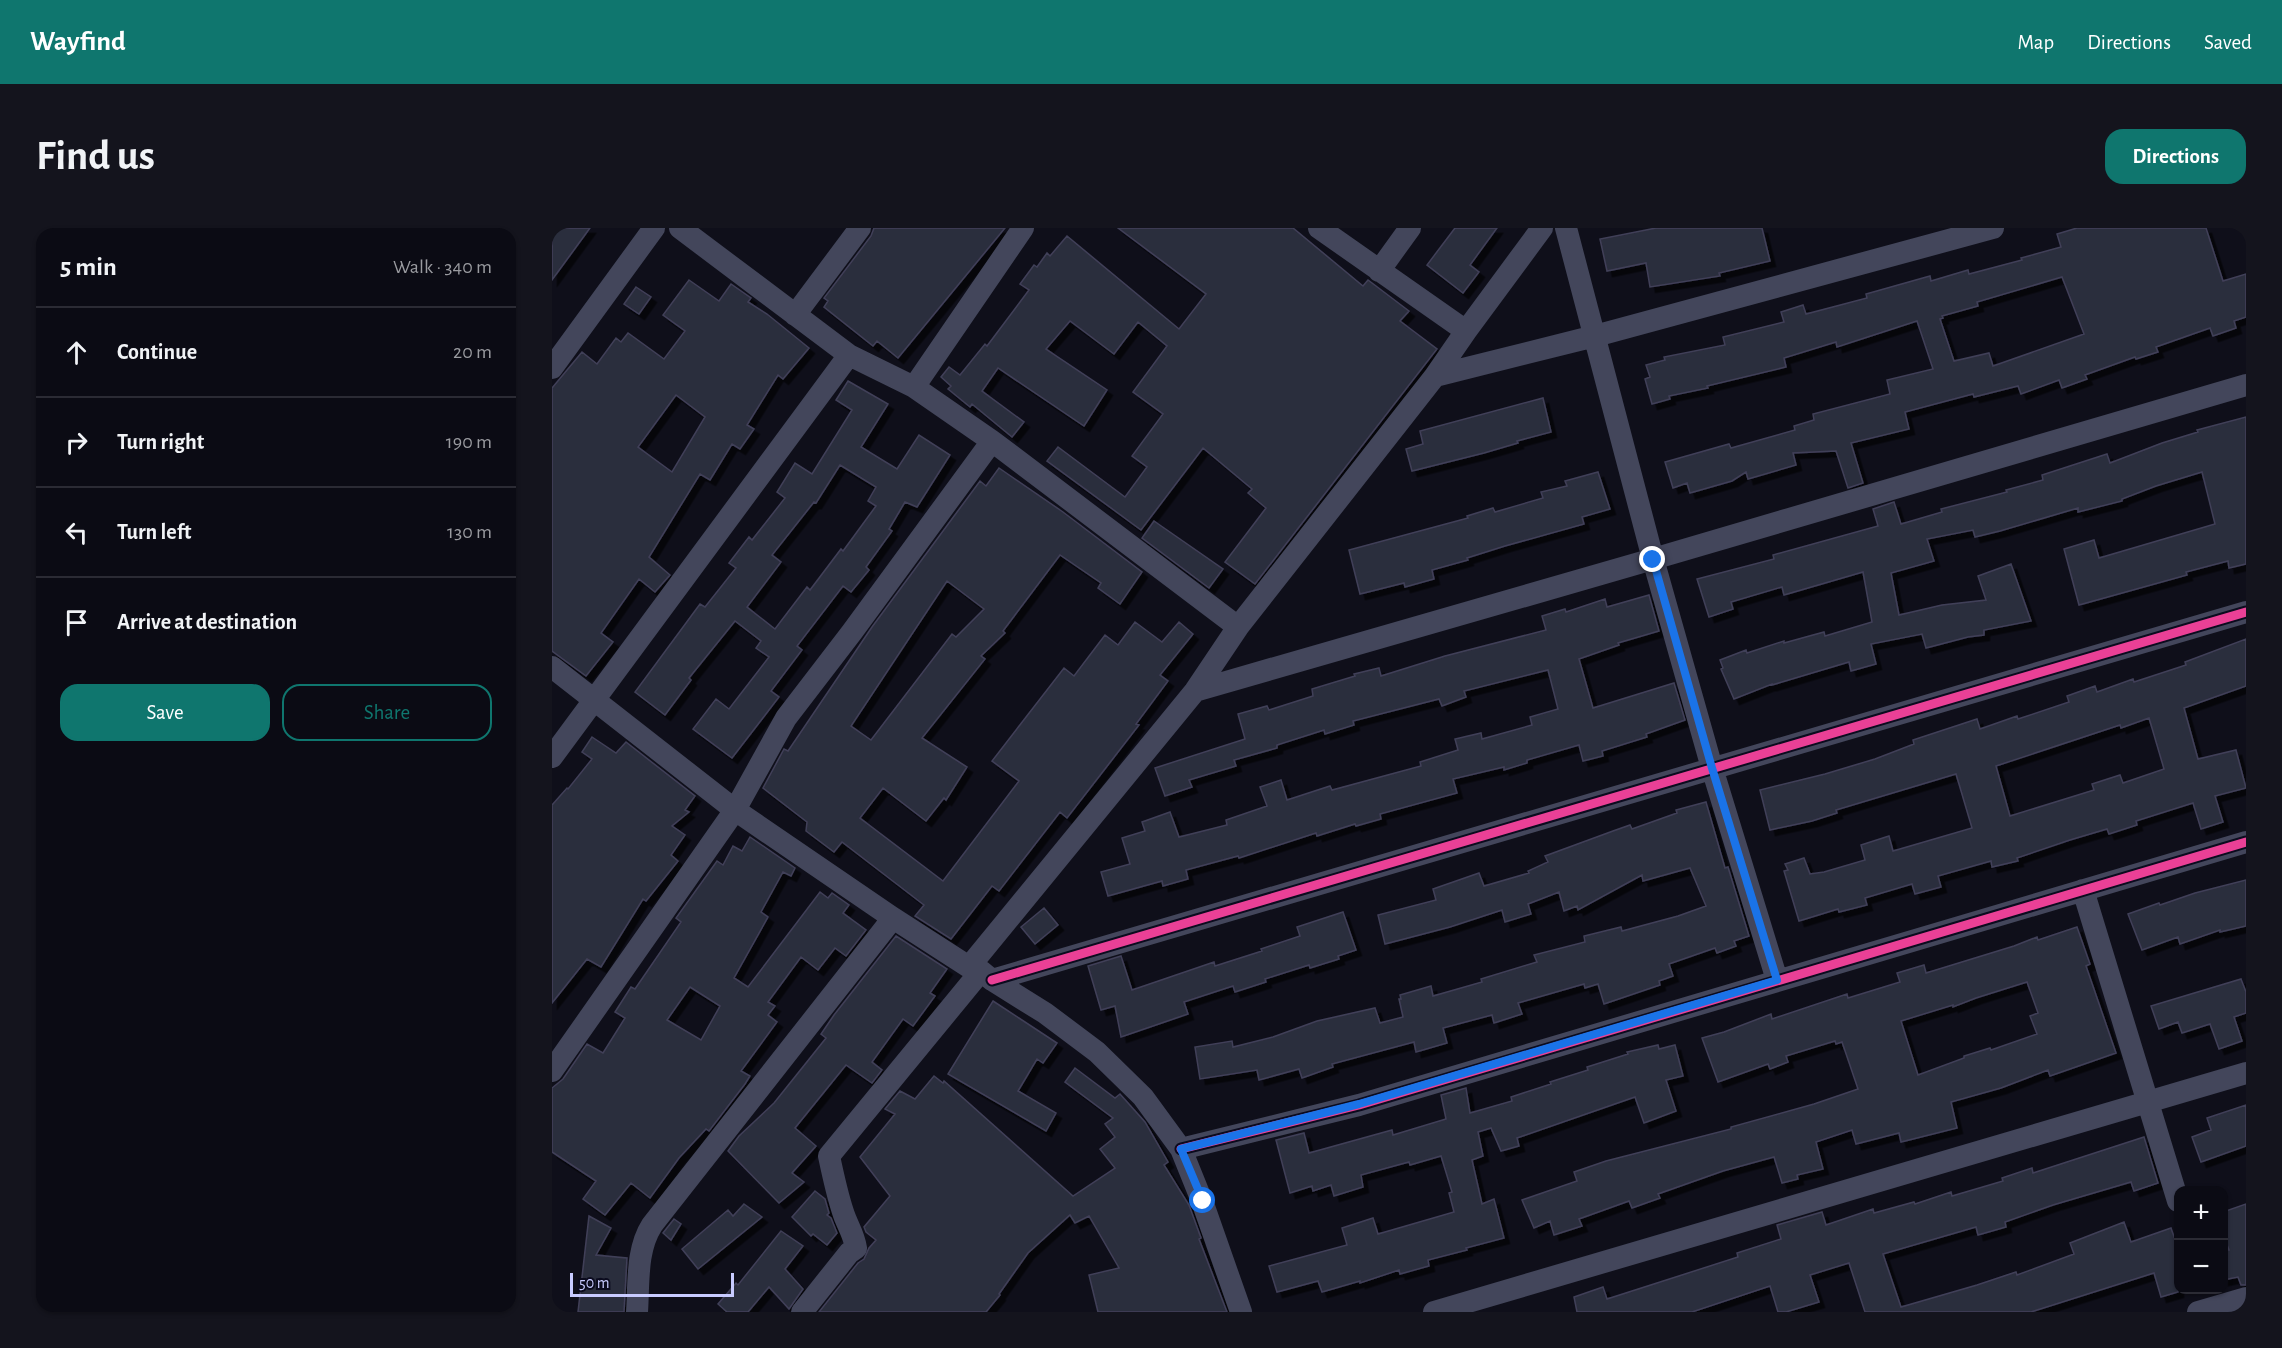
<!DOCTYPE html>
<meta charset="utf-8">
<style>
:root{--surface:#0b0b14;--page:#14141d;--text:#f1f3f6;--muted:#9a9ba0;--line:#2b2b34;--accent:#0f766e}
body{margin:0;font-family:"Alegreya Sans",sans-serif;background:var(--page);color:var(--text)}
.controls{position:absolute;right:18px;bottom:18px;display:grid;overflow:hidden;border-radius:12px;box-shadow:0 2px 4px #0004}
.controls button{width:54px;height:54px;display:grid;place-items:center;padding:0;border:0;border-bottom:2px solid var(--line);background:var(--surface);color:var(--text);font:30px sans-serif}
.scale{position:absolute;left:18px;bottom:15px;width:164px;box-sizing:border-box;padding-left:6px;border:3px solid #c8cbff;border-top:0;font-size:16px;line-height:21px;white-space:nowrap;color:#c8cbff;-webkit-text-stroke:4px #0b0b1e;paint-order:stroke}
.stop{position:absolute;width:18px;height:18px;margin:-14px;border:4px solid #1a73e8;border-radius:50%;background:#fff}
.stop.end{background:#1a73e8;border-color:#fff;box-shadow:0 2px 6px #0008}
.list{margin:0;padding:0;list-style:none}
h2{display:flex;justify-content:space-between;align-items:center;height:78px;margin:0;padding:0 24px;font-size:26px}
h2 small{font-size:20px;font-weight:400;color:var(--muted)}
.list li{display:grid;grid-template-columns:39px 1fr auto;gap:18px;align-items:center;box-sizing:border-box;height:90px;padding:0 24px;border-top:2px solid var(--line)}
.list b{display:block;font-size:22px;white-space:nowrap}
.list em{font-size:20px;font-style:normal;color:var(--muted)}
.actions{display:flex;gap:12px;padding:18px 24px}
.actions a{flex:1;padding:14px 0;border:2px solid var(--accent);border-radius:18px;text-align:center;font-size:21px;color:var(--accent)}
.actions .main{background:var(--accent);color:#fff}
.icon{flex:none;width:33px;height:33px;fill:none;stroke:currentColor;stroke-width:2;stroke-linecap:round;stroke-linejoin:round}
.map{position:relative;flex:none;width:1694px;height:1084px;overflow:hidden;border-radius:18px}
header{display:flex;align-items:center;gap:36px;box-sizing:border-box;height:84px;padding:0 30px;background:var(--accent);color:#fff}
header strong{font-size:28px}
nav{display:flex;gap:33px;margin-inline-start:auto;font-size:21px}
.intro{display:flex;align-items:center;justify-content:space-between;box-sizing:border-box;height:144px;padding:0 36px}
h1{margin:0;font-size:42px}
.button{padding:15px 27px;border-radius:18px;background:var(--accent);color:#fff;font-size:21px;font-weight:700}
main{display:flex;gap:36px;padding:0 36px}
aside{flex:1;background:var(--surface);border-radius:18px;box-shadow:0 2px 4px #0004}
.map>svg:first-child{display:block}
.building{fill:#2c2d3d;stroke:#414059;stroke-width:1.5;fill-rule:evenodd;filter:url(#shadow)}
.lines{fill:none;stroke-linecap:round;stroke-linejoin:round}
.street{stroke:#43465b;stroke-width:22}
.cycleway-casing{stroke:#0b0b1e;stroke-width:13}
.cycleway{stroke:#ea4096;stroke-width:9}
.route{stroke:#1a73e8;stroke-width:8}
</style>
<header>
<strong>Wayfind</strong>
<nav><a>Map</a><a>Directions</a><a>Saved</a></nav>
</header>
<div class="intro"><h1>Find us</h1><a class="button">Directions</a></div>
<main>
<aside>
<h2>5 min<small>Walk · 340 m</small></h2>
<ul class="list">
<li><svg class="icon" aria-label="ahead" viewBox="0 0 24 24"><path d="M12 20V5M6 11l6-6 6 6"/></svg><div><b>Continue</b></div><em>20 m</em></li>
<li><svg class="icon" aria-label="right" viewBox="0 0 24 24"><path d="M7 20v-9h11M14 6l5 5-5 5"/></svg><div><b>Turn right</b></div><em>190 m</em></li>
<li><svg class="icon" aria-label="left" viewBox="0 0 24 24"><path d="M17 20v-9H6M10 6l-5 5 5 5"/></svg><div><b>Turn left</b></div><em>130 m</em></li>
<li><svg class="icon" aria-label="arrive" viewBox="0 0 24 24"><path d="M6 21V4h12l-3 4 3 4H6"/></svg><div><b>Arrive at destination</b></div></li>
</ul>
<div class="actions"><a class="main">Save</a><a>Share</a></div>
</aside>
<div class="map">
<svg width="1694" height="1084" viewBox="0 0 1694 1084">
<defs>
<filter id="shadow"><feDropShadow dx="5.5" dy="5.5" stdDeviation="0" flood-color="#0009"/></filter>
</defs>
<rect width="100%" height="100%" fill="#0f0f1a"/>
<path class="building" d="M0,0h38l-38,52z
M322,0h131l-107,130 -21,-17 -4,5 -49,-39 4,-6 -4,-3 47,-62z
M566,0h175l70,58 5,-6 41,31 -9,10 37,28 -182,235 -30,-22 41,-54 -18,-15 4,-4 -49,-41 -62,82 -94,-69 11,-14 67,50 22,-30 -15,-11 31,-42 -30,-22 34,-46 -29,-24 -24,32 -44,-33 -24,28 61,41 -23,36 -86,-58 -16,23 42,31 -12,15 -40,-33 -2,3 -22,-18 3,-3 -10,-9 8,-10 11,8 25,-31 2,2 42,-56 -9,-6 14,-19 3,2 10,-14 3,3 17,-20 112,93 27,-35z
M903,0h42l-27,37 9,7 -16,21 -36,-28z
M1104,0h106l8,33 -51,12 1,3 -70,11 -4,-24 -39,8 -7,-32z
M1525,0h129l17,53 23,-7v43l-12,4 2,7 -23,8 -3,-8 -54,19 2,5 -22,7 -1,-2 -50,18 2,4 -25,9 -3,-8 -38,14 -3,-8 -44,11 -1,-3 -68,18 4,17 -58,14 12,40 -15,5 -12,-37 -43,2 3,12 -48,14 -2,-7 -14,9 -42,12 -3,-10 -14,5 -8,-26 64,-18 2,4 64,-18 -1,-4 20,-6 -1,-6 77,-20 -3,-14 46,-11 -16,-48 -80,26 -1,-5 -52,16 2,9 -79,19 1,2 -39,8 1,3 -18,5 -7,-25 5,-2 -4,-12 19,-5 -1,-3 61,-12 -2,-8 61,-15 -3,-10 22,-7 3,9 61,-16 -1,-4 64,-18 1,5 37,-11 1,4 53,-14 -1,-2 40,-11 -4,-13zM1510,49l22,57 -91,32 -4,-13 -35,8 -14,-42 3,-1 -1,-2 36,-10 -1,-4z
M137,52l30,21 12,-17 20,14 -3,4 19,12 42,34 -26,31 -5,-4 -31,50 7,4 -14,20 -8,-5 -22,36 -10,-6 -51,83 21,18 -15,17 -16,-13 -38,54 12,9 -27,34 -34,-25v-263l30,-36 15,12 19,-26 5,4 7,-9 36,26 21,-28 -22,-16zM124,167l29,22 -33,55 -34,-25z
M84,59l15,10 -12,17 -15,-10z
M296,153l40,23 -27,43 36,22 22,-34 31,20 -33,52 -12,-5 -16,27 3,2 -26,36 3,3 -18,22 -8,-6 -46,60 5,4 -31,41 8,6 -47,61 -39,-29 23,-30 13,10 40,-52 -13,-9 5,-7 -26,-20 -46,57 2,2 -26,35 -30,-23 65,-88 5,3 31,-39 -7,-5 20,-26 3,3 33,-42 -8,-6 18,-29 17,11 40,-64 -16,-10zM288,237l36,22 -8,14 8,5 -33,45 -2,-2 -31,41 -3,-3 -32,42 -28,-22 34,-45 -9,-7 42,-53 2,1z
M991,170l8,34 -34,9 1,2 -34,10 -72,18 -6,-22 17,-5 -3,-13z
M1694,189v147l-17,4 -1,-7 -42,11 1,3 -108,30 -15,-56 30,-9 5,18 116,-34 -13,-52 -46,14 -34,13v2l-44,11v-4l-78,23 -25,6 -2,-7 -46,9 7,22 -43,12 8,42 43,-10 44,-5 -8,-24 33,-12 20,57 -47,9v5l-16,2 -42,11 -4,-14 -51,10 5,20 -25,7 -2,-9 -77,23v-1l-38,15 -13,-30 2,-1 -3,-8 26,-10 1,3 37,-12v2l40,-11 1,4 47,-14 -9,-50 -79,23 -2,-8 -51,15 2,7 -24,8 -12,-38 77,-20 -1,-4 105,-29 -5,-17 21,-7 7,22 41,-12 -1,-3 66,-17 -1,-2 37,-10 -1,-5 65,-21 3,9 52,-20 36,-11 -1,-2z
M447,240l64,44 79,60 -22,32 -22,-16 3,-5 -41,-28 -57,76 2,2 -24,23 4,3 -63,79 45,29 -21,33 -2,-2 -18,23 -43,-33 -23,30 83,63 76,-100 -27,-20 72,-93 10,8 31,-41 13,10 17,-23 27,20 17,-20 14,12 -33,41 8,6 -32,43 3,1 -72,93 -7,-6 -61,79 -7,-5 -41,53 -36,-23 9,-11 -82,-63 -8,10 -28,-21 1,-9 -44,-34 21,-39 4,2 84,-124 108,-146 6,5zM395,353l37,28 -28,28 -4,-3 -81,106 -20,-14z
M1046,244l12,37 -28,8 2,7 -79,22 -38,12 1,2 -36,10 2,9 -29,8 -1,-4 -44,11 -11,-44 119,-32 -1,-2 26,-8 2,4 48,-14 -2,-6 26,-6 -2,-5z
M602,293l69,48 -14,19 -67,-50z
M1097,367l10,36 -41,12 1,2 -40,14 14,49 81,-25 11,37 -39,14 1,3 -45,14 1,5 -20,5 -4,-16 -52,15v3l-23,7v-3l-51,12 4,14 -77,21 1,5 -25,7 -1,-2 -38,12 -1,-3 -77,25 -1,-2 -52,14 2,9 -25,7 -1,-5 -54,15 -7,-24 29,-8 -8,-26 23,-7 -3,-9 28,-10 9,25 48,-12 -1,-5 41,-14 -7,-19 21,-7 6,20 43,-14 2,4 89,-24 -1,-4 38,-12 -3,-11 26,-6 1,6 50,-14 -2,-8 28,-8 -10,-39 -84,21 2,6 -24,9 -3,-7 -86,22 1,4 -29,9 -1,-4 -47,15v3l-43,12 2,6 -47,14 3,7 -27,9 -10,-28 90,-29 -7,-25 29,-8 2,4 44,-14 -1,-7 43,-13 -1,-2 25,-6 2,8 64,-20 101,-26 -4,-14 23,-7 1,3 39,-13 2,8z
M1694,411v47l-62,22 14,51 38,-9 10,38 -31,8 8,26 -22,7 -8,-26 -57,18 1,4 -28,9 -2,-5 -37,11 -53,18 1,3 -26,6 -1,-6 -53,15 3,11 -26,7 -3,-10 -47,14 2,7 -28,7 -1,-3 -39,12 -15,-50 4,-1 -3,-6 19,-6 6,16 14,-2 41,-12 -4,-15 28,-9 4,15 79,-23 -16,-54 -120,36 1,3 -25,8 -42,9 -10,-40 65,-16 50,-15 39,-15 -1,-4 64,-21 3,10 37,-13 1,3 51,-17 -2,-6 28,-10 2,6 36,-13 1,3 52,-17 -1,-3zM1597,490l15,51 -41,14 -3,-8 -28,9 2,6 -84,26 -14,-50 124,-41 1,3z
M40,509l24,16 10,-11 69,54 -10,14 4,2 -17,14 13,9 -14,20 7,6 -32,40 -3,-2 -42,68 -14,-8 -35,44v-198l15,-17 1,1 24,-30 -10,-7z
M1154,574l19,66 3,-1 21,69 -15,5 2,5 -19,7 -2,-5 -46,16 4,12 -14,5 1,4 -56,19 -6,-20 -13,4 -1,-4 -66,19 4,11 -28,9 -2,-8 -49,13 4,15 -31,9 -2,-10 -82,22 1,3 -31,11 -3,-9 -40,11 -2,-10 -57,9 -5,-32 37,-6 1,6 40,-10 44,-16 58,-13 5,15 23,-6 -4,-18h2l-1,-4 31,-9 2,10 49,-14 -1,-3 56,-17 -3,-7 51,-13 -1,-6 37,-9 1,4 56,-15 28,-10 -16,-38 -47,13 -1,-6 -64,35 -1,-4 -13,5 -5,-19 -31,12 3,10 -26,8 -3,-12 -52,17 -65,17 -7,-29 58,-15 -3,-11 46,-16 5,13 45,-13 -1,-2 20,-9 -3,-6 68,-25 17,-6 2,4 45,-16 -1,-3z
M198,609l45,31 -4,8 -8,-4 -22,40 7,5 -34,61 14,9 72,-95 8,6 4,-5 17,12 -6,8 23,17 -20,26 -11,-8 -17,22 -17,-13 -33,45 7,4 -7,9 9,7 -36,49 9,5 -5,8 -36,47 -3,-2 -27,29 -29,40 -19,-15 -26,32 -22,-16 13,-18 -44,-29v-64l11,-9 24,-35 16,9 22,-35 -10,-6 16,-25 4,2 46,-67 -5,-4 41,-57 6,4 10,-19 9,5zM138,759l30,19 -19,34 -34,-20z
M1694,652v46l-26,6v-2l-40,14 -2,-7 -36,13 -14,-36 31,-11 1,2 35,-12z
M492,680l14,17 -23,19 -14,-17z
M791,684l13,38 -18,6 1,3 -29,9 -1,-3 -44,14 1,3 -31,10 -2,-6 -49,16 4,12 -67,23 -6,-31 -14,4 -13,-44 33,-10 11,34 82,-28 1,4 47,-15 -1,-2 39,-13 -3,-9z
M1525,699l13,37 -4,2 30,87 -66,23 -2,-6 -47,18 -50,14 6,26 -56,14 -2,-9 -43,11 -4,-14 -36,12 7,27 -26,6 1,4 -16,4 -8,-26 -51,14 -65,23 2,4 -28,10 -3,-7 -50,18 3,7 -28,9 -4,-14 -16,7 -12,-28 55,-19 -3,-9 32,-11 125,-32v-2l83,-23 44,-15 -16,-47 -6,2 -1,-3 -49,15 2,6 -18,7 -2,-5 -50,18 -16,-44 22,-6 47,-18 1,5 75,-25 1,4 52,-16 -3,-9 27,-8 2,8 88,-27 23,-9 1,3zM1475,754l11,31 -8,3 7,18 -46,16 -1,-2 -26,8v2l-46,17 -17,-54 52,-16v2l23,-9z
M344,708l51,33 -17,24 5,3 -22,30 -10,-7 -31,43 10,8 -10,13 -26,-18 -51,63 21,18 -24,27 12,9 -25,21 -51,-52 11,-15 35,-33 52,-65 -5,-4 13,-19z
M1689,751l5,13v21l-12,4 8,24 -23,8 -9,-25 -28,9 -4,-11 -19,7 -8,-23z
M441,773l64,42 -14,20 -6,-4 -19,32 38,22 -10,18 -98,-57z
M1106,817l1,4 16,-4 8,31 -17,4 10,31 -32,12 -9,-26 -118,41 2,8 -18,5 -10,-23 -13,4 5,24 -11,4 10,44 12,-5 10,39 -38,10 1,2 -39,10 1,6 -29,8 -1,-4 -39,13v-2l-38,11 -4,-11 -41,11 -8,-26 78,-21 -5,-17 31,-10 5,16 76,-22 -5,-19 3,-1 -11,-36 -31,9 -1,-3 -48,13 2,12 -29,9 -3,-11 -18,6 -1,-5 -22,7 -14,-53 28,-7 5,20 83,-23 1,5 53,-16 -5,-24 25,-7 4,25 42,-12 -1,-4 40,-13 -1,-2 38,-12 -1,-3 41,-13 -1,-2z
M523,840l40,30 5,-4 25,28 23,40 -4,3 25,40 12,33 -2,1 28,73h-129l-9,-37 30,-7 -30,-52 -14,7 -5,-8 -42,38 -29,41 1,1 -14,17h-167l39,-49 6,-4 5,-11 7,-8 -10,-8 -2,-5 26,-31 -30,-39 35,-43 -10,-5 15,-18 15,8 19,-23 9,7 1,-2 129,115 42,-28 -15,-19 15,-12 -10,-13 8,-6 -48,-36z
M1694,877v41l-45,16 -9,-25 19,-7 -4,-12z
M1592,909l14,46 -24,8 -3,-9 -78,23 -48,17 1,5 -28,8 -2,-8 -93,27 18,53 76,-22 39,-13 1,3 57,-21 -4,-11 54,-21 7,20 40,-14 7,20v44l-17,5 -7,-24 -123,39h-166l-16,-49 -39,12 9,27 -33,10h-8l-8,-26 -78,26h-115l-3,-15 29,-10 4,12 131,-42 -1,-4 44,-14 -4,-14 45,-13 4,13 47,-16 1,4 40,-11 1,2 36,-12 1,4 51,-15 -1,-3 30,-10 1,5z
M263,963l10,8 4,14 -2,2 4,3 6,15 -10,12 -14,-11 -2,2 -19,-19z
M192,976l18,13 -64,52 -16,-20 46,-39 5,6z
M1694,976v81h-5l-3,-8 -15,3v-29l6,-1 -6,-16v-22z
M37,988l22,12 -15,27 31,3 -3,54h-46z
M122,991l7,5 -10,16 -8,-7z
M229,1003l22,15 -18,23 18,20 -14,20 -20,-22 -21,25h-21l-9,-8 18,-21 2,2z"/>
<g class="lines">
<path class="street" d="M128,0l169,127 65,32 78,54 246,186
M767,0l147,103 76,-103
M1014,0l87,331 59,209 65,212
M827,43l31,-43
M243,87l65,-87
M0,140l102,-140
M883,148l160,-40 398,-108
M362,159l109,-159
M0,439l183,143 158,108 76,49 12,4 11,9 53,33 52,39 46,45 38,52 21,52 39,111
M643,463l458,-132 593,-174
M0,529l297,-402
M1531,662l95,311
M417,739l226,-276 43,-64 197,-251 31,-45
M440,752l1254,-368
M0,843l183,-261 51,-92 66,-86 140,-191
M629,921l178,-44 887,-263
M85,1084c2,-29 -1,-62 15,-87l241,-307
M250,1084l47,-59 7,-5c-2,-14 -9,-23 -13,-36 -6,-18 -10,-37 -14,-56l152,-185
M882,1084l812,-239
M1646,1084l48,-14"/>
<defs>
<path id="cycleway" d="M440,752l1254,-368
M629,921l178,-44 887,-263"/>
</defs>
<use href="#cycleway" class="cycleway-casing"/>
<use href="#cycleway" class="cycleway"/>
</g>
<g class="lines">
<path class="route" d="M651,973l-22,-52 178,-45 418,-124 -65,-212 -59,-208"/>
</g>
</svg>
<div class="controls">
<button>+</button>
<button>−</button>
</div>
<div class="scale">50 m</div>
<div class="stop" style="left:651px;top:973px"></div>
<div class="stop end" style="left:1101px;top:332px"></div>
</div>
</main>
